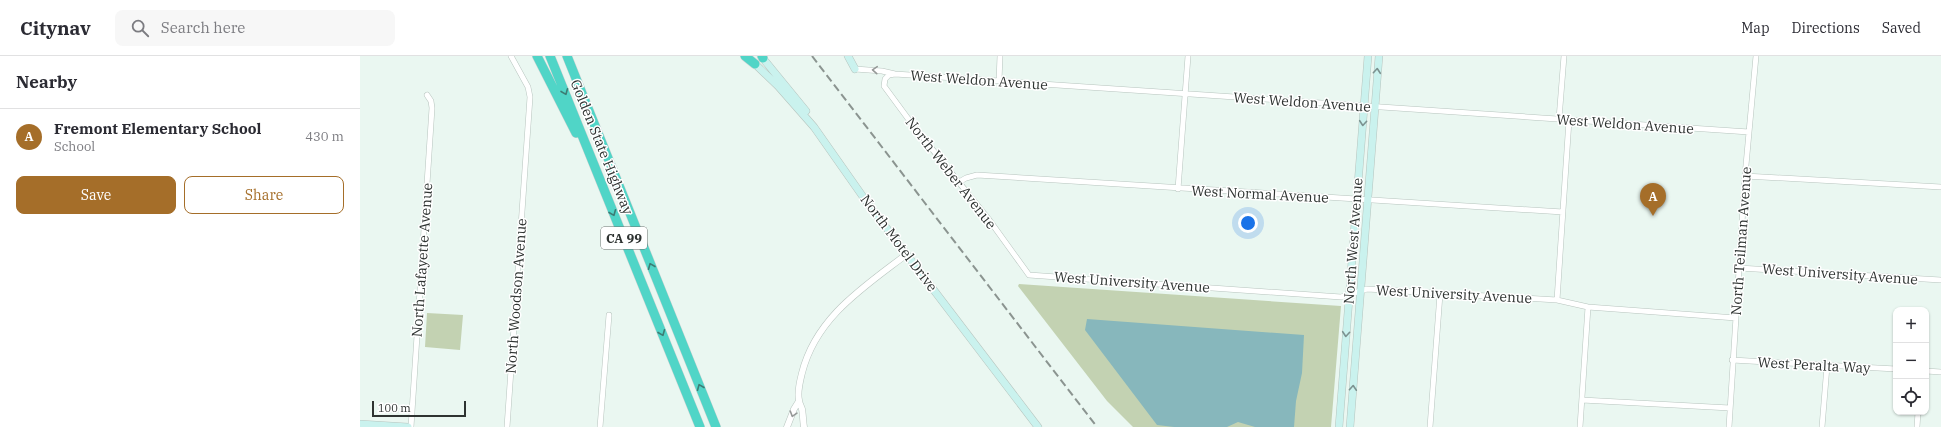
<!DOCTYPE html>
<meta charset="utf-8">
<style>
:root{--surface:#fff;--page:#f7f7f7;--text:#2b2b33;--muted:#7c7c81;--line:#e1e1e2;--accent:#a56e29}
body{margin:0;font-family:"IBM Plex Serif",serif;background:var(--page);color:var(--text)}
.controls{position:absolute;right:12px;bottom:12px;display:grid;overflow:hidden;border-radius:8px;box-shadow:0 1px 3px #0004}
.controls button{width:36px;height:36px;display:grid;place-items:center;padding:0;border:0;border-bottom:1px solid var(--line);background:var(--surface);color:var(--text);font:20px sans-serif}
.scale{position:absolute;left:12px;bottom:10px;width:94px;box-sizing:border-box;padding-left:4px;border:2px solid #2e3331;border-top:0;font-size:11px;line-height:14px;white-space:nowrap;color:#2e3331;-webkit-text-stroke:3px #fff;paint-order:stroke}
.you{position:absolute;left:888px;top:167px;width:14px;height:14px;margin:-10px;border:3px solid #fff;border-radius:50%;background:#1a73e8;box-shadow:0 0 0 6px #1a73e833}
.badge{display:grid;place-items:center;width:26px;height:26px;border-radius:50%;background:var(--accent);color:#fff;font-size:13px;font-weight:700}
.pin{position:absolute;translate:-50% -33px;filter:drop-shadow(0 1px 2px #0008)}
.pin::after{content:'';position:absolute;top:21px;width:14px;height:12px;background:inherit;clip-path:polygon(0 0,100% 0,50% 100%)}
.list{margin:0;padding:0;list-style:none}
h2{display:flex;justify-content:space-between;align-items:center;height:52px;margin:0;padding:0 16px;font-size:17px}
h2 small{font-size:13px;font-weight:400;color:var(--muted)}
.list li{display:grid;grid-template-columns:26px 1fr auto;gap:12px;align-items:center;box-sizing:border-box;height:56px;padding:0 16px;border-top:1px solid var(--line)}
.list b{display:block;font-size:15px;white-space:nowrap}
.list p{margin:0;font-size:13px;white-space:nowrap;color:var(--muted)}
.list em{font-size:13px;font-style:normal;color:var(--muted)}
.actions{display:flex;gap:8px;padding:12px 16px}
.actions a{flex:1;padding:9px 0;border:1px solid var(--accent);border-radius:8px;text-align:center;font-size:14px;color:var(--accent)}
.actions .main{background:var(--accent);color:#fff}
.icon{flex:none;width:22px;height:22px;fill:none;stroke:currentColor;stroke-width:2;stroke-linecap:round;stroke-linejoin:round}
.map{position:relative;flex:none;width:1581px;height:371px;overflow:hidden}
header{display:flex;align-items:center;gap:24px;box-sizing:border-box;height:56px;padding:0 20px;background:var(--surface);border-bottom:1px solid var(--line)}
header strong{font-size:19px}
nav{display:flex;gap:22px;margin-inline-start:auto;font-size:14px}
.search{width:280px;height:36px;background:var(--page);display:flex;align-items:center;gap:10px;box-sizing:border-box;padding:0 14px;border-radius:8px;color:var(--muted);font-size:15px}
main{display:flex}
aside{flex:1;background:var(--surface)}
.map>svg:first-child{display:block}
.green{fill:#c3d2b2}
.water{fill:#87b7bc}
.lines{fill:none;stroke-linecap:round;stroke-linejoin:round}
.minor-casing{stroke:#b7c4be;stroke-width:6}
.tertiary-casing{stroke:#b7c4be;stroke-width:7}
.secondary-casing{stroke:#b7c4be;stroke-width:8}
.motorway-casing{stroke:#d1d2d2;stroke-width:10}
.minor{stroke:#fff;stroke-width:5}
.tertiary{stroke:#fff;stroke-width:6}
.secondary{stroke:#caf2ee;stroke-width:7}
.motorway{stroke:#50d5c7;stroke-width:9}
.rail{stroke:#8b9490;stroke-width:2;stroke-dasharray:8 4;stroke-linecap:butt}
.oneway{stroke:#969998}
.oneway2{stroke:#7c9290}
.oneway3{stroke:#3d7c74}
.labels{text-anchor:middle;stroke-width:3;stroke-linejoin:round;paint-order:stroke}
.shield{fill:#fff;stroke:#6d706f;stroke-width:1}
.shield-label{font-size:13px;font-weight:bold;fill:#2e3331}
.street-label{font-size:14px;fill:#2e3331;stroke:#fff}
</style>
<header>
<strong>Citynav</strong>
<div class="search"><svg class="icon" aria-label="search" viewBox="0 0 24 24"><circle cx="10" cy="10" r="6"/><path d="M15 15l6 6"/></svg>Search here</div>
<nav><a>Map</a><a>Directions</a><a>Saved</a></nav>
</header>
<main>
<aside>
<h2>Nearby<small></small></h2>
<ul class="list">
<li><span class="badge">A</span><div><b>Fremont Elementary School</b><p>School</p></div><em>430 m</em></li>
</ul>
<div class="actions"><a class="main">Save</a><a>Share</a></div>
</aside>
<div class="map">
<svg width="1581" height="371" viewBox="0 0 1581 371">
<rect width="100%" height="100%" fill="#eaf7f1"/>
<path class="green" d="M659,228l322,22 -10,121h-198l-26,-26 -89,-115z
M67,257l36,2 -3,35 -35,-3z"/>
<path class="water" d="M727,263l217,16 -2,38 -6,28 -2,26h-39l-17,-5 -11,5h-53l-17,-2 -72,-95z"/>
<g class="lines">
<defs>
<path id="minor" d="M495,13l27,2 13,3 854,58
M535,18l-6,1 -4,4 -1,7 28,38 78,97 39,54 312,22 26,-8 190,11 31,7 148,11
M639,25l1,-25
M1199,63l5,-63
M1385,120l196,11
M599,126l7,-4 11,-3 586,37
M818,133l10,-133
M1379,212l202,12
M1197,244l12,-180
M1372,304l164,9
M1566,315l15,1
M1222,344l148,8
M51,371l21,-319 -1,-7 -4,-6
M147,371l23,-330 -2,-10 -17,-31
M240,371l9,-112
M1070,371l10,-133
M1220,371l8,-120
M1369,371l16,-251 11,-120
M1462,371l5,-61
M1557,371l1,-15"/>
<path id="tertiary" d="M427,371l7,-18 5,-8
M444,371c-1,-6 -1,-13 -2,-18 -1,-3 -3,-6 -3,-9 -2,-8 1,-19 3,-27 14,-56 62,-86 105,-119"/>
<path id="secondary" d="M401,0l45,55
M488,0l7,13
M395,8l23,22 36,41 52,74 172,226
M0,368l48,3
M979,371l29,-371
M990,371l29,-371"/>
<path id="motorway" d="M177,0l39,77
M190,0l150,371
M207,0l149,371
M385,0l10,8
M402,0l1,2"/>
</defs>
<use href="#minor" class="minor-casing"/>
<use href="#tertiary" class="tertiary-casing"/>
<use href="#secondary" class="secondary-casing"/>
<use href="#motorway" class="motorway-casing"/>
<use href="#minor" class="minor"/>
<use href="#tertiary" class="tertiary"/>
<use href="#secondary" class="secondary"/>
<use href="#motorway" class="motorway"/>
<path class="rail" d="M452,0l285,371"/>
</g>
<defs><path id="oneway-chevron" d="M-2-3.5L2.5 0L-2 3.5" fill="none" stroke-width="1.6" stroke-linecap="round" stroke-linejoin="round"/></defs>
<g class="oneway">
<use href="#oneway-chevron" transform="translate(515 14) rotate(-176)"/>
<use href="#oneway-chevron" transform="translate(433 358) rotate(107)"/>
</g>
<g class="oneway2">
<use href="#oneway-chevron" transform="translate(1017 15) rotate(-85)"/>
<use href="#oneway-chevron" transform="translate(1003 67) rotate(95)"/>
<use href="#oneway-chevron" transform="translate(986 278) rotate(95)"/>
<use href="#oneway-chevron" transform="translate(993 332) rotate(-86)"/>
</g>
<g class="oneway3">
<use href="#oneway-chevron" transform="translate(205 36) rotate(68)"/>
<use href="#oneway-chevron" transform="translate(253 157) rotate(68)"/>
<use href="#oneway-chevron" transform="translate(291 210) rotate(-112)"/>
<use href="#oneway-chevron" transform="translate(302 277) rotate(68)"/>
<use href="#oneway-chevron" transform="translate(340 331) rotate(-112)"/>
</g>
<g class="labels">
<rect class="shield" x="241" y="171" width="46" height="22" rx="3"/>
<g class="shield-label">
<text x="264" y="187">CA 99</text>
</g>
<g class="street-label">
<text transform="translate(619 24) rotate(4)" y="5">West Weldon Avenue</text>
<text transform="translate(942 46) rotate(4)" y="5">West Weldon Avenue</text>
<text transform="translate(1265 68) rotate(4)" y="5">West Weldon Avenue</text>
<text transform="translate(242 91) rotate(68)" y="5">Golden State Highway</text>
<text transform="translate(591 117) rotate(52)" y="5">North Weber Avenue</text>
<text transform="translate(900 138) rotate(3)" y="5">West Normal Avenue</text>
<text transform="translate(993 185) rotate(-86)" y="5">North West Avenue</text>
<text transform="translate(1381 185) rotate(-86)" y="5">North Teilman Avenue</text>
<text transform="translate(539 187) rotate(53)" y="5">North Motel Drive</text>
<text transform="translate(62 204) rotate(-86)" y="5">North Lafayette Avenue</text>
<text transform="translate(1480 218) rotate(4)" y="5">West University Avenue</text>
<text transform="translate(772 226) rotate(4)" y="5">West University Avenue</text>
<text transform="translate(1094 238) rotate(3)" y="5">West University Avenue</text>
<text transform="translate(156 240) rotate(-86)" y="5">North Woodson Avenue</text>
<text transform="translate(1454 309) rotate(3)" y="5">West Peralta Way</text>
</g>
</g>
</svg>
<div class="controls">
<button>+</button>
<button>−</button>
<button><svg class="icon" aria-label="locate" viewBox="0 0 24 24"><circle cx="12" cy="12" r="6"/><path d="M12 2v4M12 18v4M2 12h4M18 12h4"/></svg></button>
</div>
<div class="scale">100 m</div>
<div class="you"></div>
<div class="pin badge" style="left:1293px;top:160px">A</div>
</div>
</main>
